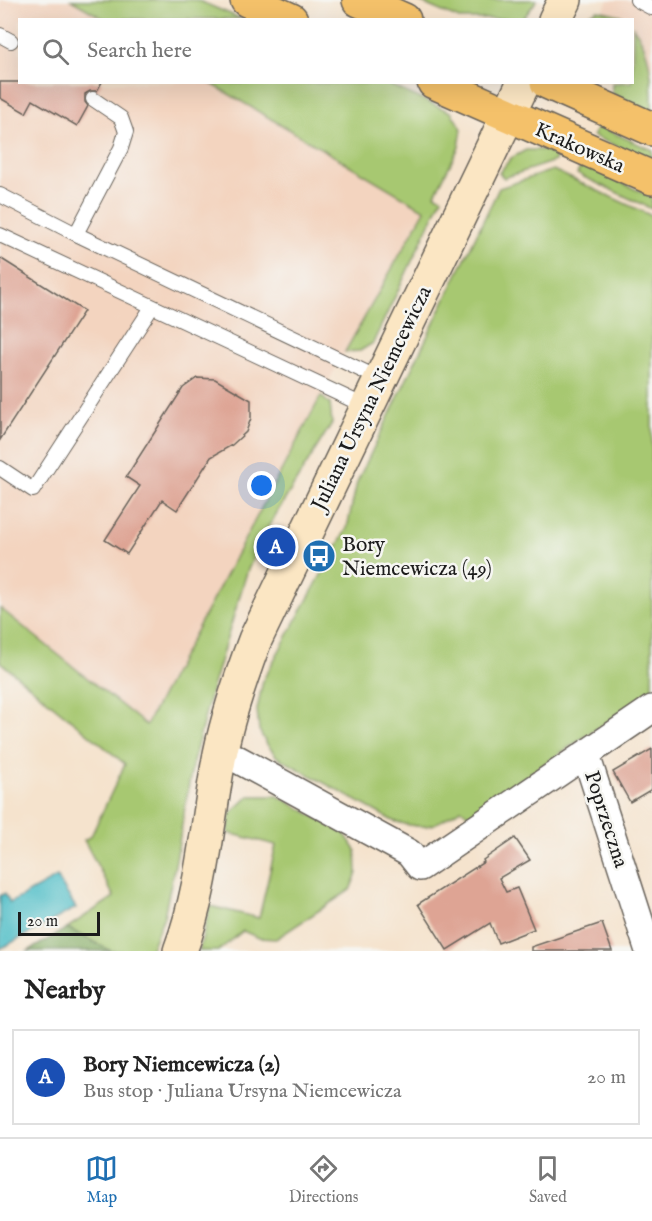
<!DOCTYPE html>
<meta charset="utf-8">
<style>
:root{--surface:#fff;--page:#f2f2f2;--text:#222;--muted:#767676;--line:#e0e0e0;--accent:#1f6fb2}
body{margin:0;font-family:"IM FELL English",serif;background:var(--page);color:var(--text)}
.scale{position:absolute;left:18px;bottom:15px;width:82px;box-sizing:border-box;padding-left:6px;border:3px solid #1c1c1c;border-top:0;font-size:16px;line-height:21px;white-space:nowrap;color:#1c1c1c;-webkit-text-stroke:4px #f6f6f2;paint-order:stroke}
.you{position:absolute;left:262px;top:486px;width:21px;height:21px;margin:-15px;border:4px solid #fff;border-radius:50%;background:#1a73e8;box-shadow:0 0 0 9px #1a73e833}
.badge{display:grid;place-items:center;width:39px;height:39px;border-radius:50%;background:var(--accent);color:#fff;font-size:20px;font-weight:700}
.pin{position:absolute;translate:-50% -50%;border:3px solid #fff;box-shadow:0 2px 6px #0006}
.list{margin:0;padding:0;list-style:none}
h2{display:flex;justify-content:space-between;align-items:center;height:78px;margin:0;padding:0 24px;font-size:26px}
h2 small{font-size:20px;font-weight:400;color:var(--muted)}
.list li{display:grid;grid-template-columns:39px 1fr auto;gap:18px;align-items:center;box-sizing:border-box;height:96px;margin:0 12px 12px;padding:0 12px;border:2px solid var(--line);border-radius:0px}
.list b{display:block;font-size:22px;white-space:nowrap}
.list p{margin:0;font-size:20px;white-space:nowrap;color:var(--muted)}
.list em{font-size:20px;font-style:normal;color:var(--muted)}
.icon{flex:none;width:33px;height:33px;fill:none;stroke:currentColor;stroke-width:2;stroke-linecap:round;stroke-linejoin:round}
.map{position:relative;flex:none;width:652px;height:951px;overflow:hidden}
.search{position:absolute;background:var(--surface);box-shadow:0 6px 24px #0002;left:18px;right:18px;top:18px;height:66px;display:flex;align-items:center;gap:15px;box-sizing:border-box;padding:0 21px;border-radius:0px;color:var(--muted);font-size:22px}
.sheet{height:186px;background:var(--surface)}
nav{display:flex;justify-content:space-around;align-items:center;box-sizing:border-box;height:84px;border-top:2px solid var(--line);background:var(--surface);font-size:16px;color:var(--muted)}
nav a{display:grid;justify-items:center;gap:3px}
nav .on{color:var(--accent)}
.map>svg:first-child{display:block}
.built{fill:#f3d4bf}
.green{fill:#a7c871;stroke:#627246;stroke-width:1.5}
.forest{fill:#85ac63;stroke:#506440;stroke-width:1.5}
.water{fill:#50bec7;stroke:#366d72;stroke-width:1.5}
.building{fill:#dea494}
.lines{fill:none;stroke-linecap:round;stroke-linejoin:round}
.lane-casing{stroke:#68625a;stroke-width:16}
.street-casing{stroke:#68625a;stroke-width:30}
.secondary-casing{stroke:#68625a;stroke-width:36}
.primary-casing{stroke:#68625a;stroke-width:36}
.lane{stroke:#fff;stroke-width:14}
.street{stroke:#fff;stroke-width:27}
.secondary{stroke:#fbe6c3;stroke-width:33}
.primary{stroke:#f4c16a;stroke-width:33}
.labels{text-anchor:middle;stroke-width:5;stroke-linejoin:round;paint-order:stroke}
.street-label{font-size:21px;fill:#1c1c1c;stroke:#f6f6f2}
.poi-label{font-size:21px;fill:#1c1c1c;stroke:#f6f6f2;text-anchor:start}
</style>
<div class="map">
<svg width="652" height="951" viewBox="0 0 652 951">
<rect width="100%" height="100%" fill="#f6f6f2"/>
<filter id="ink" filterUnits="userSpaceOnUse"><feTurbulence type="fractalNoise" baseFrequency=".0167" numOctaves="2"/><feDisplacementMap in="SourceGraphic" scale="12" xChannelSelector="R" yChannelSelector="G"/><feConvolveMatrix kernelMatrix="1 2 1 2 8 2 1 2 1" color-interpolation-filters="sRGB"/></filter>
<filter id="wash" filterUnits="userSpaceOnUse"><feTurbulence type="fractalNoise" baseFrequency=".008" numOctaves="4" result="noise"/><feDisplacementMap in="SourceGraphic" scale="24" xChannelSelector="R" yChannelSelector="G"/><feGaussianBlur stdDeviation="1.35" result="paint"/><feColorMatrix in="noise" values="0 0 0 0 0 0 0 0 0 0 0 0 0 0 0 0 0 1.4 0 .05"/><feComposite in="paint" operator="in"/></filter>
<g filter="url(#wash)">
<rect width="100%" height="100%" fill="#f5e3cd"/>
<path class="built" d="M0,0h71l33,19 -84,1v62l190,1 216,127 -92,161 -188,355 -146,-118z
M608,0h44v75l-19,-10 -1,-45h-33z"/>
<path class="green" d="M71,0h126l45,19h-138z
M415,0h122l-14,19h-64z
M598,10l22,5 5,4h-43z
M633,27c19,24 19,53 19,85l-40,-18v-11l20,-1z
M210,83h175l66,29 11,17 -3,18 -24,47 7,4 -69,145 -13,8 -15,1 80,-142z
M598,126l54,24v12l-59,-26z
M526,150h18l13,4 -2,7 -51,17 -5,-5 12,-15z
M582,164l70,33v12l-75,-35z
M553,170l99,46v475l-183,124 -8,-6c-29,18 -34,22 -68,12l-116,-64 -11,-14 -7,-13 -2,-20 6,-30 84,-152 10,-46 142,-294z
M321,396l9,8 2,19 -67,109 -18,40 -35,116 -20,78 -16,94 -12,56 -14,35h-39l-44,-23 47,-31 -30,-57 7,-4 34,-72 -125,-102v-54l146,117z
M249,796h29l66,37 12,17 1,23 -7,17 -74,49 -17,-1 -16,-7 -25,20h-19l11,-45 49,12 17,-73 -48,-12 2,-19z"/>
<path class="forest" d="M67,928l44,23h-83z"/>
<path class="water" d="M57,877l19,31 -76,41v-53l5,-3 5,10z"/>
<g id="blocks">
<path class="building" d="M0,82h102l-5,9h-7l-5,3v8l3,4 -11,20 -44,-26 -7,13 -26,-15z
M0,258l84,53 -84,129z
M197,378l18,1 36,21v18l-5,14 -14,13 -21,12 -34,53 -15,-10 -35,54 -22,-14 35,-54 -14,-9 57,-89z
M652,749v40l-22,13 -17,-30z
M515,838l15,22 -31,18 7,14 11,-4 17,41 -36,14 -8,-20 -43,27 -29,-46 66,-42 -1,-2z
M602,923l10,28h-81v-4z"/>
</g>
</g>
<g filter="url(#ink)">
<use href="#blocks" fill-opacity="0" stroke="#68625a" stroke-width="1.5"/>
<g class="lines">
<defs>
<path id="lane" d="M637,0l15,8
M0,35l11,6
M0,195l76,39 304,145
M76,234l45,-86 5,-16 -5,-14 -28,-19
M0,235l367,172
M0,468l33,22 119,-183"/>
<path id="street" d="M220,753l17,6 172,94 11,14 232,-158
M586,755l63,196"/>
<path id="secondary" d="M555,20l10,-20
M180,951c24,-64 27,-131 40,-197 8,-39 21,-77 35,-114l269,-558"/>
<path id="primary" d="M247,0l44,20
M359,0l45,20
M434,82l218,96
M547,82l105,47"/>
</defs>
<use href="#lane" class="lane-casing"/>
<use href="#street" class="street-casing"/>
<use href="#secondary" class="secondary-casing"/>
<use href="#primary" class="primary-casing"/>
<use href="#lane" class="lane"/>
<use href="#street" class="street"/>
<use href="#secondary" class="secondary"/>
<use href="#primary" class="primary"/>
</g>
</g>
<defs>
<symbol id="bus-disc" viewBox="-11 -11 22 22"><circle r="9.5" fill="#1f6fb2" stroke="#f6f6f2"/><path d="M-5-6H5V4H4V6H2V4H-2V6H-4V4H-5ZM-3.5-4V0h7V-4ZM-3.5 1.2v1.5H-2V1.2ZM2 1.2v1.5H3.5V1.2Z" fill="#fff"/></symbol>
</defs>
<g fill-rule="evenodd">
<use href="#bus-disc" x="300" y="537" width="38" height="38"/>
</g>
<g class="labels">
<g class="street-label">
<text transform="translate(580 147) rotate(24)" y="7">Krakowska</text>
<text transform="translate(371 398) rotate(-64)" y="7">Juliana Ursyna Niemcewicza</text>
<text transform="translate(607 819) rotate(72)" y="7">Poprzeczna</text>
</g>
<g class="poi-label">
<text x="342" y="551">Bory<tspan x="342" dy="24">Niemcewicza (49)</tspan></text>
</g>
</g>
</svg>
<div class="scale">20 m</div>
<div class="you"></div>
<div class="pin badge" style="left:276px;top:547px;background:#1a4fb4">A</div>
<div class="search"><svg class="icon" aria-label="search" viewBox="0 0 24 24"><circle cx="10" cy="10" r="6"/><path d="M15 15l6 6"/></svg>Search here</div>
</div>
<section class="sheet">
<h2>Nearby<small></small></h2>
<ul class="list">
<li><span class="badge" style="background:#1a4fb4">A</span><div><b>Bory Niemcewicza (2)</b><p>Bus stop · Juliana Ursyna Niemcewicza</p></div><em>20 m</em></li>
</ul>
</section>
<nav>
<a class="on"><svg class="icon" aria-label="map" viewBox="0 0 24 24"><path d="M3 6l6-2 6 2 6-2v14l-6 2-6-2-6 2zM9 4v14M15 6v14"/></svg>Map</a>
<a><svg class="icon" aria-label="directions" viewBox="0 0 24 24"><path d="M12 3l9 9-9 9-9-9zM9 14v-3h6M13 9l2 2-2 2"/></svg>Directions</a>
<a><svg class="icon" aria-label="saved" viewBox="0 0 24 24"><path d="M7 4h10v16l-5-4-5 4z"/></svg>Saved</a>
</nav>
